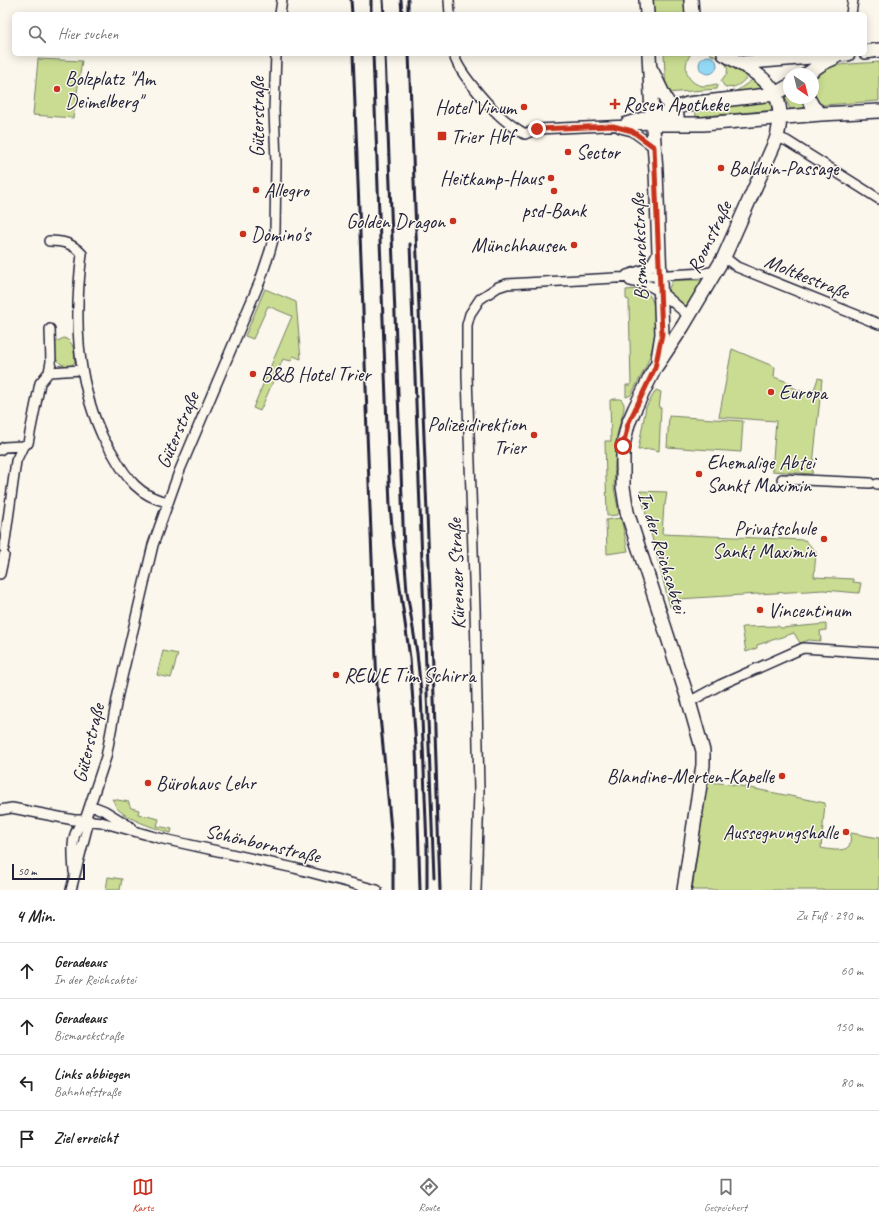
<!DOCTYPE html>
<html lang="de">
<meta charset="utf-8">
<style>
:root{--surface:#fff;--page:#f6f6f6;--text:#222;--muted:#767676;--line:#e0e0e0;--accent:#c8321e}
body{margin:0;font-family:Caveat,sans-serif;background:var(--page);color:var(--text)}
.compass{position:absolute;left:783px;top:68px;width:36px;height:36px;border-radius:50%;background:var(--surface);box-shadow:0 2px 10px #0003;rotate:145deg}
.scale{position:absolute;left:12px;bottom:10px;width:73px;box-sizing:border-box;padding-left:4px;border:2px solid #22223b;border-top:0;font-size:11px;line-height:14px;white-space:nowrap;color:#22223b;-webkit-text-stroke:3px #fbf7ec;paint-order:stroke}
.stop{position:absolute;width:12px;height:12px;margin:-9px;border:3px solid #c8321e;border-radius:50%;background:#fff}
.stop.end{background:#c8321e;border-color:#fff;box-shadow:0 1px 4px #0008}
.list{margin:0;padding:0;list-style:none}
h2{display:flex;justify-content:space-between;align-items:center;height:52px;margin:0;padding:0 16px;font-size:17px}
h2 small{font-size:13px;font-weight:400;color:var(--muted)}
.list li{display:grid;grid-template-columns:26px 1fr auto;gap:12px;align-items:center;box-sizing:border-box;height:56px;padding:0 16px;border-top:1px solid var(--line)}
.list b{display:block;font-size:15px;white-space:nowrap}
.list p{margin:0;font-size:13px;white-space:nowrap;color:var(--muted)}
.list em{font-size:13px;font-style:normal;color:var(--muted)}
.icon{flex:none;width:22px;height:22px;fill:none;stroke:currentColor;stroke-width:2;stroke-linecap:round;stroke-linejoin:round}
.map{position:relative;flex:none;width:879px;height:890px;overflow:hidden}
.search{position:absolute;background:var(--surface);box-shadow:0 2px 10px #0003;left:12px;right:12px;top:12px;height:44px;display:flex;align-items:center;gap:10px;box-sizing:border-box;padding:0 14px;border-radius:6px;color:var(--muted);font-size:15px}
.sheet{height:276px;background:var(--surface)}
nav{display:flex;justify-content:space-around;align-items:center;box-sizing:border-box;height:56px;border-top:1px solid var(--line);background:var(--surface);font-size:11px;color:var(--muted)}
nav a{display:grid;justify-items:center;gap:2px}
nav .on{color:var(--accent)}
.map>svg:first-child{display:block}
.green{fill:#c9dc91;stroke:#767f66}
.water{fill:#93d9f5;stroke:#6690ab}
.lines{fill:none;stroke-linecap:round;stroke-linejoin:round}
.minor-casing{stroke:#22223b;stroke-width:12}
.secondary-casing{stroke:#22223b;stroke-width:16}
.minor{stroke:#fbf7ec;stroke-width:9}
.secondary{stroke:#fbf7ec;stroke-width:13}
.rail{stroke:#22223b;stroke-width:3}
.route{stroke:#c8321e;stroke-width:5}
.poi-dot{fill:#c8321e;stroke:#fbf7ec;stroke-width:1.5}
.labels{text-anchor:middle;stroke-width:3;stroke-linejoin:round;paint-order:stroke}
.poi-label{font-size:20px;fill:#22223b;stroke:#fbf7ec;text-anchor:start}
.street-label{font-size:20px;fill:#22223b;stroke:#fbf7ec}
</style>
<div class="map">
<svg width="879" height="890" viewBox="0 0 879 890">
<rect width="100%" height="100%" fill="#fbf7ec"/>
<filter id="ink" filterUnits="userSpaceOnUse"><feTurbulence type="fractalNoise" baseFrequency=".025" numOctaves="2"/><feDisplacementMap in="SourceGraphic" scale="8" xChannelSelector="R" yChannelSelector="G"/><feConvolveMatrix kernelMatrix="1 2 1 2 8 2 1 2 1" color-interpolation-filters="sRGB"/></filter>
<g filter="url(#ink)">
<path class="green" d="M652,0h35l-1,14h-32z
M664,54h27c-10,12 -4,30 12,32 4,0 9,-1 13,-2l2,1 -1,4 -51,4z
M710,54h3l36,21c-6,7 -14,15 -24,12l-4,-6c2,-3 4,-5 6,-8 3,-11 -10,-15 -17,-19z
M38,59l44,2 -9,57 -40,-3z
M879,62v39l-55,4c-6,-2 -10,-7 -11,-14 -1,-10 4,-18 13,-23 6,-4 44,-5 53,-6z
M755,78l8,10 -11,6 -77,8 -1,-2 15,-4 46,-4z
M789,94v4h14l3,10 -16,1 -5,-12z
M770,98l5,12 -79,7 -1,-11z
M673,280h33l-18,28 -18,-14 -2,-4z
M265,289l31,13 5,57 -8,-3 -2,5 -8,-2 -23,52 -7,-3 39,-92 -24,-10 -15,33 -8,-3z
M638,289c25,2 18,53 11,69 -4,13 -12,25 -18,37l-5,2v-12h5l-2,-85 -3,-1v-9z
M64,338c11,4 10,14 11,24l-5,5 -9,-3 -7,-7 -1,-12 2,-3z
M732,349l43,18 -1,10 19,7 -1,3 20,9 6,-18 4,1 -10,95 -40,-3 4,-50 -57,-4z
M656,390l5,2 -2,16h2l-2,43 -8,-2 -13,1 8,-43z
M615,399h6l3,5v5l-7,26 -2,28 -1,25 5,25 -2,2 -10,1 -2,-75h6l-1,-41z
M669,416l74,5 -2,31 -74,-5z
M640,491l27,1 -2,13h-1l-2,29 143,6 11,12 -2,25 39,2v3l8,1 -2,10 -36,-3 -145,9 1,7 -9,1z
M621,518l7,33 -21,3 -1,-34z
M826,624v6l-6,1 1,10 -12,-1 -9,3 -6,-10 -37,12v3l-11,4 -4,-25 36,-1 3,2z
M163,651l15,3 -7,24 -14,-3z
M706,782l24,2 95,19 -4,45c6,1 23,5 28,-2 2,-3 1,-9 2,-13l28,5v52h-187l8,-58z
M112,799l17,3v2l2,4 8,2 -1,4 21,5 -2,7 15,3 -1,4c-14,-4 -46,-14 -55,-26 -1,-2 -2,-6 -4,-8z
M108,877l14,2 -2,11h-14z"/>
<path class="water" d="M699 65a9 9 0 1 1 18 0a9 9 0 1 1-18 0Z"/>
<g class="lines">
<defs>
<path id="minor" d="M449,0l1,14
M280,14l2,-14
M851,14l2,-14
M454,54c2,15 32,49 44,60 8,8 17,14 27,20l12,-5 116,-5
M626,122l30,-9
M620,128l12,3 22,16
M776,140l6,-1 5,2 92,58
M49,241c14,0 23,2 33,13 -8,62 -6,122 19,179 3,8 8,14 12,21 13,24 27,43 55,48
M724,257l13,10 142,57
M627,275l22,-7 9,-16
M630,281l20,5 11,6 28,24
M50,329l1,33 -2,10 32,-2
M0,450l4,-3 19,-1
M782,479l88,4
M877,484h2
M4,548l12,-87 7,-15 5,-3 12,-60 9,-11
M0,574l4,-19
M689,702l31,-17 83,-37 76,5
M90,805l15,6 26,16
M0,810l12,-2 62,12h11l16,2 58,16 135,30 83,22
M85,820l21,-63 12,-63 35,-149 26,-73 81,-191 10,-30 5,-19 1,-70 -2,-52 2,-56
M74,872c-1,-18 -5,-40 11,-52
M71,890l16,-62 -2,-8
M476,890l3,-99 -4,-183 -8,-232v-51l3,-11 10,-15 18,-12 9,-3 198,-11 6,-1 6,-3"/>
<path id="secondary" d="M646,0l1,14
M691,0l1,14
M865,52l14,-2
M649,54l3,60 4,57 6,163 -4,25
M740,63l108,-9
M652,71l14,29 11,16
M807,74l16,-11 11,-5
M808,98l5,9 8,7
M653,124h50l118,-10 58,-3
M653,124l10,-9 9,-6 16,-5 87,-10 14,-8
M684,890l19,-125v-14l-14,-49 -62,-190 -4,-25v-42l5,-21 7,-16 20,-40 28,-42 41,-69 52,-117c15,-50 -13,-64 -52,-86"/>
</defs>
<use href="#minor" class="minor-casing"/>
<use href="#secondary" class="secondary-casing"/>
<use href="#minor" class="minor"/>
<use href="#secondary" class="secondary"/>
<path class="rail" d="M351,0l1,14
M371,0v14
M383,0l1,14
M401,0l1,14
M408,0v14
M353,54l14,359
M373,54l17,452 4,40 16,112 6,90 4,142
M385,54l19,496 3,42 10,61 4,39 6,155v43
M409,54l24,612 7,224
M410,244l24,634
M366,407l11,279 11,111 5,55v38"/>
</g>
</g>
<g class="lines" filter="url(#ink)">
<path class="route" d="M537,129l76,-3 19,5 22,16 8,187 -7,34 -27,56 -5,22"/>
</g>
<g class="poi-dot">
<circle cx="57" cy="89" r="4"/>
<path d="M613 98h4v4h4v4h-4v4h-4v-4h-4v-4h4z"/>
<circle cx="524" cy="107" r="4"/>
<rect x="437" y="131" width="10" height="10" rx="2"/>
<circle cx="568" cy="152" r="4"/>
<circle cx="721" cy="168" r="4"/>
<circle cx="551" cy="178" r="4"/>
<circle cx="256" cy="190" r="4"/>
<circle cx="554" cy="191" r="4"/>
<circle cx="453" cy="221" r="4"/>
<circle cx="243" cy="234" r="4"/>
<circle cx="574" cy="245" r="4"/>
<circle cx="253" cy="374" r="4"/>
<circle cx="771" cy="392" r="4"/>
<circle cx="534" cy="435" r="4"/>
<circle cx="699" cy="474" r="4"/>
<circle cx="824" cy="539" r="4"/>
<circle cx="760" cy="610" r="4"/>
<circle cx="336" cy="675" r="4"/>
<circle cx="782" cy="776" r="4"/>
<circle cx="148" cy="783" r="4"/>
<circle cx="846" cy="832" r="4"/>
</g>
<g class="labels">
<g class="poi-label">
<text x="65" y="85">Bolzplatz "Am<tspan x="65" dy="23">Deimelberg"</tspan></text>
<text x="623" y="111">Rosen Apotheke</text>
<text x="516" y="114" text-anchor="end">Hotel Vinum</text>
<text x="451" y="143">Trier Hbf</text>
<text x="576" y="159">Sector</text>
<text x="729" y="175">Balduin-Passage</text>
<text x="543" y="185" text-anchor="end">Heitkamp-Haus</text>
<text x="264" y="197">Allegro</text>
<text x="554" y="217" text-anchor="middle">psd-Bank</text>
<text x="445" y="228" text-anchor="end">Golden Dragon</text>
<text x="251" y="241">Domino's</text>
<text x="566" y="252" text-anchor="end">Münchhausen</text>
<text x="261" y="381">B&amp;B Hotel Trier</text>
<text x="779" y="399">Europa</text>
<text x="526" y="431" text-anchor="end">Polizeidirektion<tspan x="526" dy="23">Trier</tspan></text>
<text x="707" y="469">Ehemalige Abtei<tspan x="707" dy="23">Sankt Maximin</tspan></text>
<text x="816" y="535" text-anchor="end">Privatschule<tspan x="816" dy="23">Sankt Maximin</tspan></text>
<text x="768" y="617">Vincentinum</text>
<text x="344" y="682">REWE Tim Schirra</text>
<text x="774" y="783" text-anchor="end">Blandine-Merten-Kapelle</text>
<text x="156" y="790">Bürohaus Lehr</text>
<text x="838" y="839" text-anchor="end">Aussegnungshalle</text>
</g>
<g class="street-label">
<text transform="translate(257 117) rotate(-90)" y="7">Güterstraße</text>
<text transform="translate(709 237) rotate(-64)" y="7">Roonstraße</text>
<text transform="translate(639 247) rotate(-92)" y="7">Bismarckstraße</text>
<text transform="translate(807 276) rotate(22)" y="7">Moltkestraße</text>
<text transform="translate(177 430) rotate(-67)" y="7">Güterstraße</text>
<text transform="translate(663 552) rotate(73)" y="7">In der Reichsabtei</text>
<text transform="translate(456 574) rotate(-92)" y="7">Kürenzer Straße</text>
<text transform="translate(88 743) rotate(-76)" y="7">Güterstraße</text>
<text transform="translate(263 843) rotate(13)" y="7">Schönbornstraße</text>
</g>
</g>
</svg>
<svg class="compass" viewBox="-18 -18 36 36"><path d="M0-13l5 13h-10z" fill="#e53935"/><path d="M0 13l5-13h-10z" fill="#767676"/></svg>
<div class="scale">50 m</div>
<div class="stop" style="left:623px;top:446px"></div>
<div class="stop end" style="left:537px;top:129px"></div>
<div class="search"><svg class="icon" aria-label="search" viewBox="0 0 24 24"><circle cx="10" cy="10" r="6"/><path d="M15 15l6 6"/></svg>Hier suchen</div>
</div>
<section class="sheet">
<h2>4 Min.<small>Zu Fuß · 290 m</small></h2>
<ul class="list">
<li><svg class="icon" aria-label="ahead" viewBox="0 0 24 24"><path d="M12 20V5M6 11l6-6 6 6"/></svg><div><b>Geradeaus</b><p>In der Reichsabtei</p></div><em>60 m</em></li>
<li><svg class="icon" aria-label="ahead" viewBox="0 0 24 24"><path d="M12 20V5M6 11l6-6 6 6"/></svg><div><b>Geradeaus</b><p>Bismarckstraße</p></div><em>150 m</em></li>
<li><svg class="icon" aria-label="left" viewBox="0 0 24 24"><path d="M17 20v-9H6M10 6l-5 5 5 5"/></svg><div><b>Links abbiegen</b><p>Bahnhofstraße</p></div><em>80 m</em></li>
<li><svg class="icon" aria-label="arrive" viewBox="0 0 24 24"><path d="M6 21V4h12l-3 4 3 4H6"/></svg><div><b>Ziel erreicht</b></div></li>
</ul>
</section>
<nav>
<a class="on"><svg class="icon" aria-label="map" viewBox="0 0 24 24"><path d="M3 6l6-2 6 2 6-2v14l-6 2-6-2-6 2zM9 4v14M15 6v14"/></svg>Karte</a>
<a><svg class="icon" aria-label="directions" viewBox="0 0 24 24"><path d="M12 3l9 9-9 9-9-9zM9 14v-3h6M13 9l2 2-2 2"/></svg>Route</a>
<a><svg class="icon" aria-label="saved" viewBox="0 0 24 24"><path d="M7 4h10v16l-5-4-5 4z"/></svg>Gespeichert</a>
</nav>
